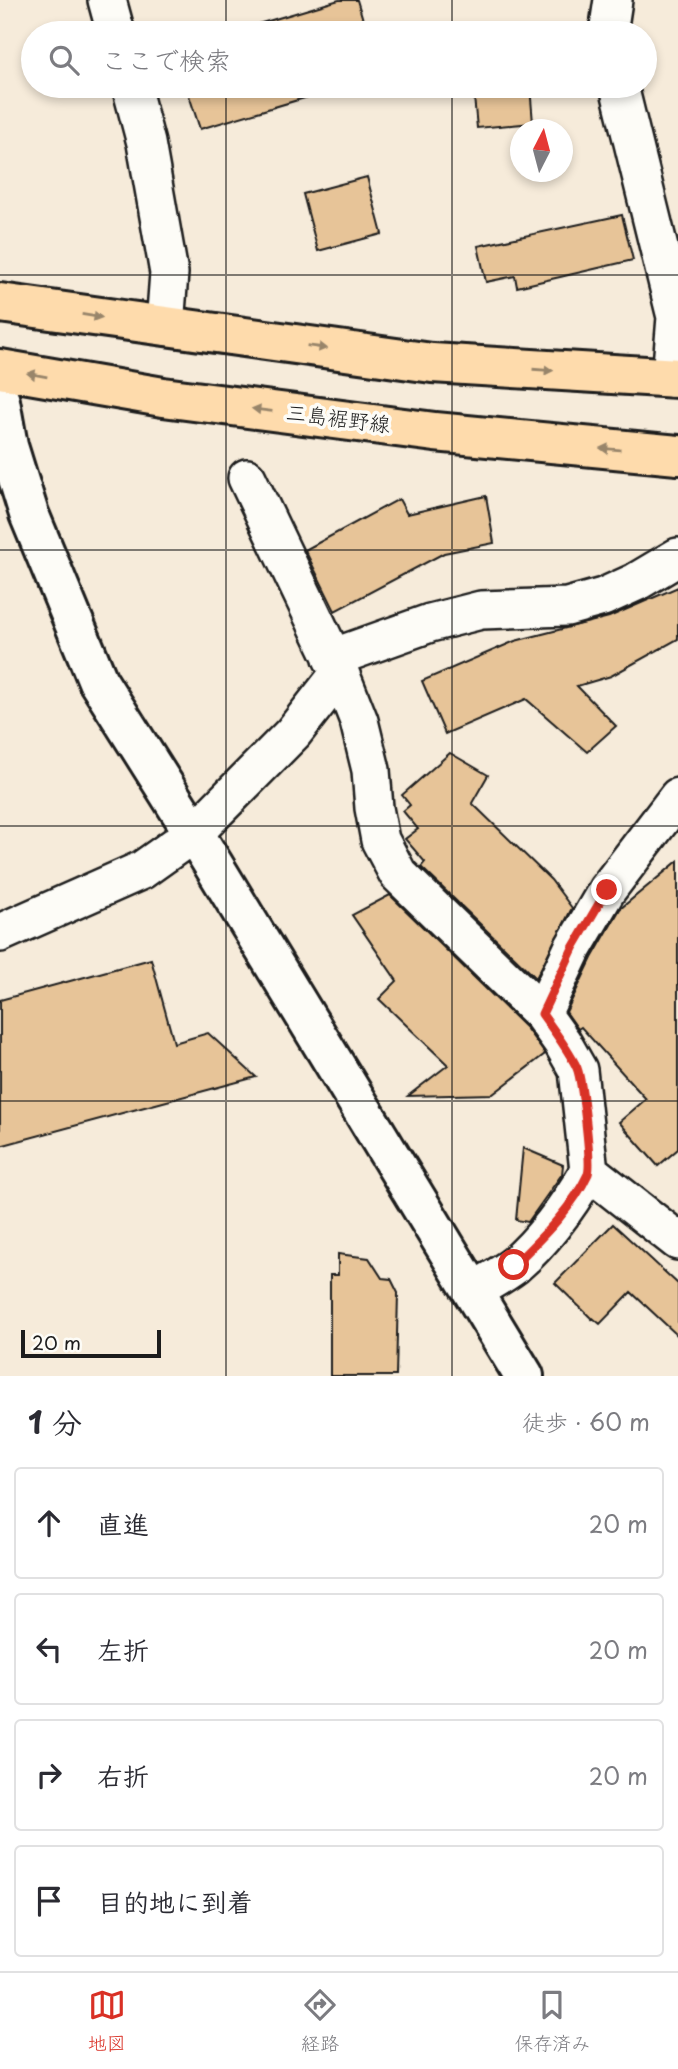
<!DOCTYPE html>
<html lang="ja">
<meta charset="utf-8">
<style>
:root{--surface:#fff;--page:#f2f2f3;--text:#2b2b33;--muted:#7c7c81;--line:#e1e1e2;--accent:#d93025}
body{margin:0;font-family:"Playpen Sans","Klee One",sans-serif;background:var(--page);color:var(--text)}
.compass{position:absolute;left:510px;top:119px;width:63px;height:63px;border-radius:50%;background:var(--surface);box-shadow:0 4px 10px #0003;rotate:6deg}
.scale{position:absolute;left:21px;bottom:18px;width:140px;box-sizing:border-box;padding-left:7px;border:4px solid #1c1c1c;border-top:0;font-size:19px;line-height:24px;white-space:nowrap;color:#1c1c1c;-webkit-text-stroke:5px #fdfcf7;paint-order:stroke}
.stop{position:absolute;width:21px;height:21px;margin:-16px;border:5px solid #d93025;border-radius:50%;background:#fff}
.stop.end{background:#d93025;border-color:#fff;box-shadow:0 2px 7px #0008}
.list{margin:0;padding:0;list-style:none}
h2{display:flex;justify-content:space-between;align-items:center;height:91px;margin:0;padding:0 28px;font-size:30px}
h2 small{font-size:23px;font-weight:400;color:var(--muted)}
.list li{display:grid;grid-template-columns:46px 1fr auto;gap:21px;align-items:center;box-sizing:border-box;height:112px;margin:0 14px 14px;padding:0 14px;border:2px solid var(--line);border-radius:7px}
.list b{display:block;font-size:26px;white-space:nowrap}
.list em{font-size:23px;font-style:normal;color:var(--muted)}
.icon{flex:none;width:38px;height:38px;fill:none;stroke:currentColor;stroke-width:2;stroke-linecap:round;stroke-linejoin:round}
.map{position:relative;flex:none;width:678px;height:1376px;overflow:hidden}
.search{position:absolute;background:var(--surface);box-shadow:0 4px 10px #0003;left:21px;right:21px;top:21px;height:77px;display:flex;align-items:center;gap:18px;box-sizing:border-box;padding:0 24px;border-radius:38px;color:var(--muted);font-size:26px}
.sheet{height:595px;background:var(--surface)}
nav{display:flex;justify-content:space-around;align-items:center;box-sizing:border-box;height:98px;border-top:2px solid var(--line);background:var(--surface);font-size:19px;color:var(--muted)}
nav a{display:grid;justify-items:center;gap:4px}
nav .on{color:var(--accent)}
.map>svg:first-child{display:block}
.building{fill:#e7c498;stroke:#1c1c1c;stroke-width:2}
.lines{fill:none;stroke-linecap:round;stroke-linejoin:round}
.street-casing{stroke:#1c1c1c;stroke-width:42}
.secondary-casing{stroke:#1c1c1c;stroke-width:44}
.primary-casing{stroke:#1c1c1c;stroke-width:44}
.street{stroke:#fdfcf7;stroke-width:37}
.secondary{stroke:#fdfcf7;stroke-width:38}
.primary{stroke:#fedbac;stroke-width:38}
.oneway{fill:#98856b}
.route{stroke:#d93025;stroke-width:9}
.grid{fill:none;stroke:#1c1c1c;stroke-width:2;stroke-opacity:0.55}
.labels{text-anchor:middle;stroke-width:7;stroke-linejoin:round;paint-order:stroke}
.street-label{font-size:21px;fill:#1c1c1c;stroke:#fdfcf7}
</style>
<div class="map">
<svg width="678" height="1376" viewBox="0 0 678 1376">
<rect width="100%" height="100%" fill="#f6ebda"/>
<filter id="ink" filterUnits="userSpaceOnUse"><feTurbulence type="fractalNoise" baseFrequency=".0143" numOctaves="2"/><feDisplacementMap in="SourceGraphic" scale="14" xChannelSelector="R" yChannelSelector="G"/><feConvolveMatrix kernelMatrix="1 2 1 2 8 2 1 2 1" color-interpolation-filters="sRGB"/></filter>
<g filter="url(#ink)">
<path class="building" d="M339,0h18l10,33h-139z
M186,86h159l-145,43z
M473,86h57l3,37 -56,5z
M367,177l15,57 -64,17 -15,-57z
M622,215l11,45 -116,27 -2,-11 -29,6 -8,-36z
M486,496l8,47 -50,10 -109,58 -30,-61 94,-51 8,15z
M678,587v52l-67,37 -34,10 39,40 -29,26 -61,-53 -81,35 -23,-53 93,-40 94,-24z
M450,753l38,22 -16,28 79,77 21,28 -36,70 -115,-111 4,-5 -20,-23 13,-10 -15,-18 7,-6 -8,-10z
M678,861v288l-20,17 -39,-44 27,-23 -65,-72 -3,2 -12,-17 26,-54 28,-49z
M390,895l136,133 19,26 -52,40 -85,2 40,-31 -69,-66 18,-18 -45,-66z
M151,959l23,84 34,-10 48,44 -256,69v-146z
M523,1148l40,17 -1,9 -34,48 -12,-2z
M613,1224l65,60v52l-47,-44 -31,32 -7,-6 -1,1 -37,-36z
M338,1254l31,4 13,20 9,1 7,14 -2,83h-66v-101h8z"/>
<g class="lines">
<defs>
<path id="street" d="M107,0l9,33
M608,33l5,-33
M131,86l15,57 23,130 -4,53
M619,86l57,231 -5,61
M332,658l98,-35 51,-13 86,-3 36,-10 33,-15 42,-25
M340,673l19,48 12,49 3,38 6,32 18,34 144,140 20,28 16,28 11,101 89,70
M0,933l142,-63 52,-37 99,-100 47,-60 -93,-195
M542,1014l31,-66 34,-58 71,-93
M473,1291c14,-8 29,-16 42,-26 30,-26 54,-60 74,-94"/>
<path id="secondary" d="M0,401l8,45 21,68 69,167 96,152 330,543"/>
<path id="primary" d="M0,303l432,60 246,15
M0,369l163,28 272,35 243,23"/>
</defs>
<use href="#street" class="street-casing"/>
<use href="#secondary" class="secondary-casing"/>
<use href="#primary" class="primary-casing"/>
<use href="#street" class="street"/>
<use href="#secondary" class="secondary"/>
<use href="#primary" class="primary"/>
</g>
<defs><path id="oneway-solid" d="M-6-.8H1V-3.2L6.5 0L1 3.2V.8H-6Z" transform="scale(1.75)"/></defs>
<g class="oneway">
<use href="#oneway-solid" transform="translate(92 316) rotate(9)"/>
<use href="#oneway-solid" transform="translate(317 347) rotate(8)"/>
<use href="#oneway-solid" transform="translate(543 370) rotate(4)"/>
<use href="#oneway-solid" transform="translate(37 375) rotate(-170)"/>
<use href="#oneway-solid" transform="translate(262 410) rotate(-173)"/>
<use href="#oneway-solid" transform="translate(610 449) rotate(-175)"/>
</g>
</g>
<g class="lines" filter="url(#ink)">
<path class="route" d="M514,1265c27,-27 58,-56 74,-91 4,-11 -6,-93 -11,-106 -9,-19 -23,-37 -35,-54l31,-66 34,-58"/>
</g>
<path class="grid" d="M226,0v33M452,0v33M226,86v1290M452,86v1290M0,275h678M0,550h678M0,826h678M0,1101h678"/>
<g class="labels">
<g class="street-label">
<text transform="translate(338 419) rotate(7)" y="7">三島裾野線</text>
</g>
</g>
</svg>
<svg class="compass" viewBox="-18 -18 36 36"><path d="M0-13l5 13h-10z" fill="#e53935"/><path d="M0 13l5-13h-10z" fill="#7c7c81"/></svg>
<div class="scale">20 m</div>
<div class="stop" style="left:514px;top:1265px"></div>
<div class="stop end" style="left:607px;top:890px"></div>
<div class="search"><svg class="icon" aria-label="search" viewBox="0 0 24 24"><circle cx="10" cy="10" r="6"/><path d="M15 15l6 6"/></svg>ここで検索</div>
</div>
<section class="sheet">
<h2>1 分<small>徒歩 · 60 m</small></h2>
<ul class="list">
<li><svg class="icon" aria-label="ahead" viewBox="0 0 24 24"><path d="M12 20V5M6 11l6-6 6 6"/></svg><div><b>直進</b></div><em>20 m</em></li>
<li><svg class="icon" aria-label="left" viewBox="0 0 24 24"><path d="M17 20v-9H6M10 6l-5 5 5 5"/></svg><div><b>左折</b></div><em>20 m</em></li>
<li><svg class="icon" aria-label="right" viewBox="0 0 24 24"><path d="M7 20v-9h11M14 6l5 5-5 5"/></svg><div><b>右折</b></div><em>20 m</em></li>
<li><svg class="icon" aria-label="arrive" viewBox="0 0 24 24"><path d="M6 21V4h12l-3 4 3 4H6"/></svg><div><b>目的地に到着</b></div></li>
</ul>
</section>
<nav>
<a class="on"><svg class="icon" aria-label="map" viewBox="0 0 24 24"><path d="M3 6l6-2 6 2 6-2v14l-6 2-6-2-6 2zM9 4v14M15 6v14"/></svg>地図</a>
<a><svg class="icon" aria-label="directions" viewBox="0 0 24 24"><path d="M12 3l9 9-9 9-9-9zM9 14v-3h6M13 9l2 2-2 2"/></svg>経路</a>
<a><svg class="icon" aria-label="saved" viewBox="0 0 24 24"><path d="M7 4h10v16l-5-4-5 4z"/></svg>保存済み</a>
</nav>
